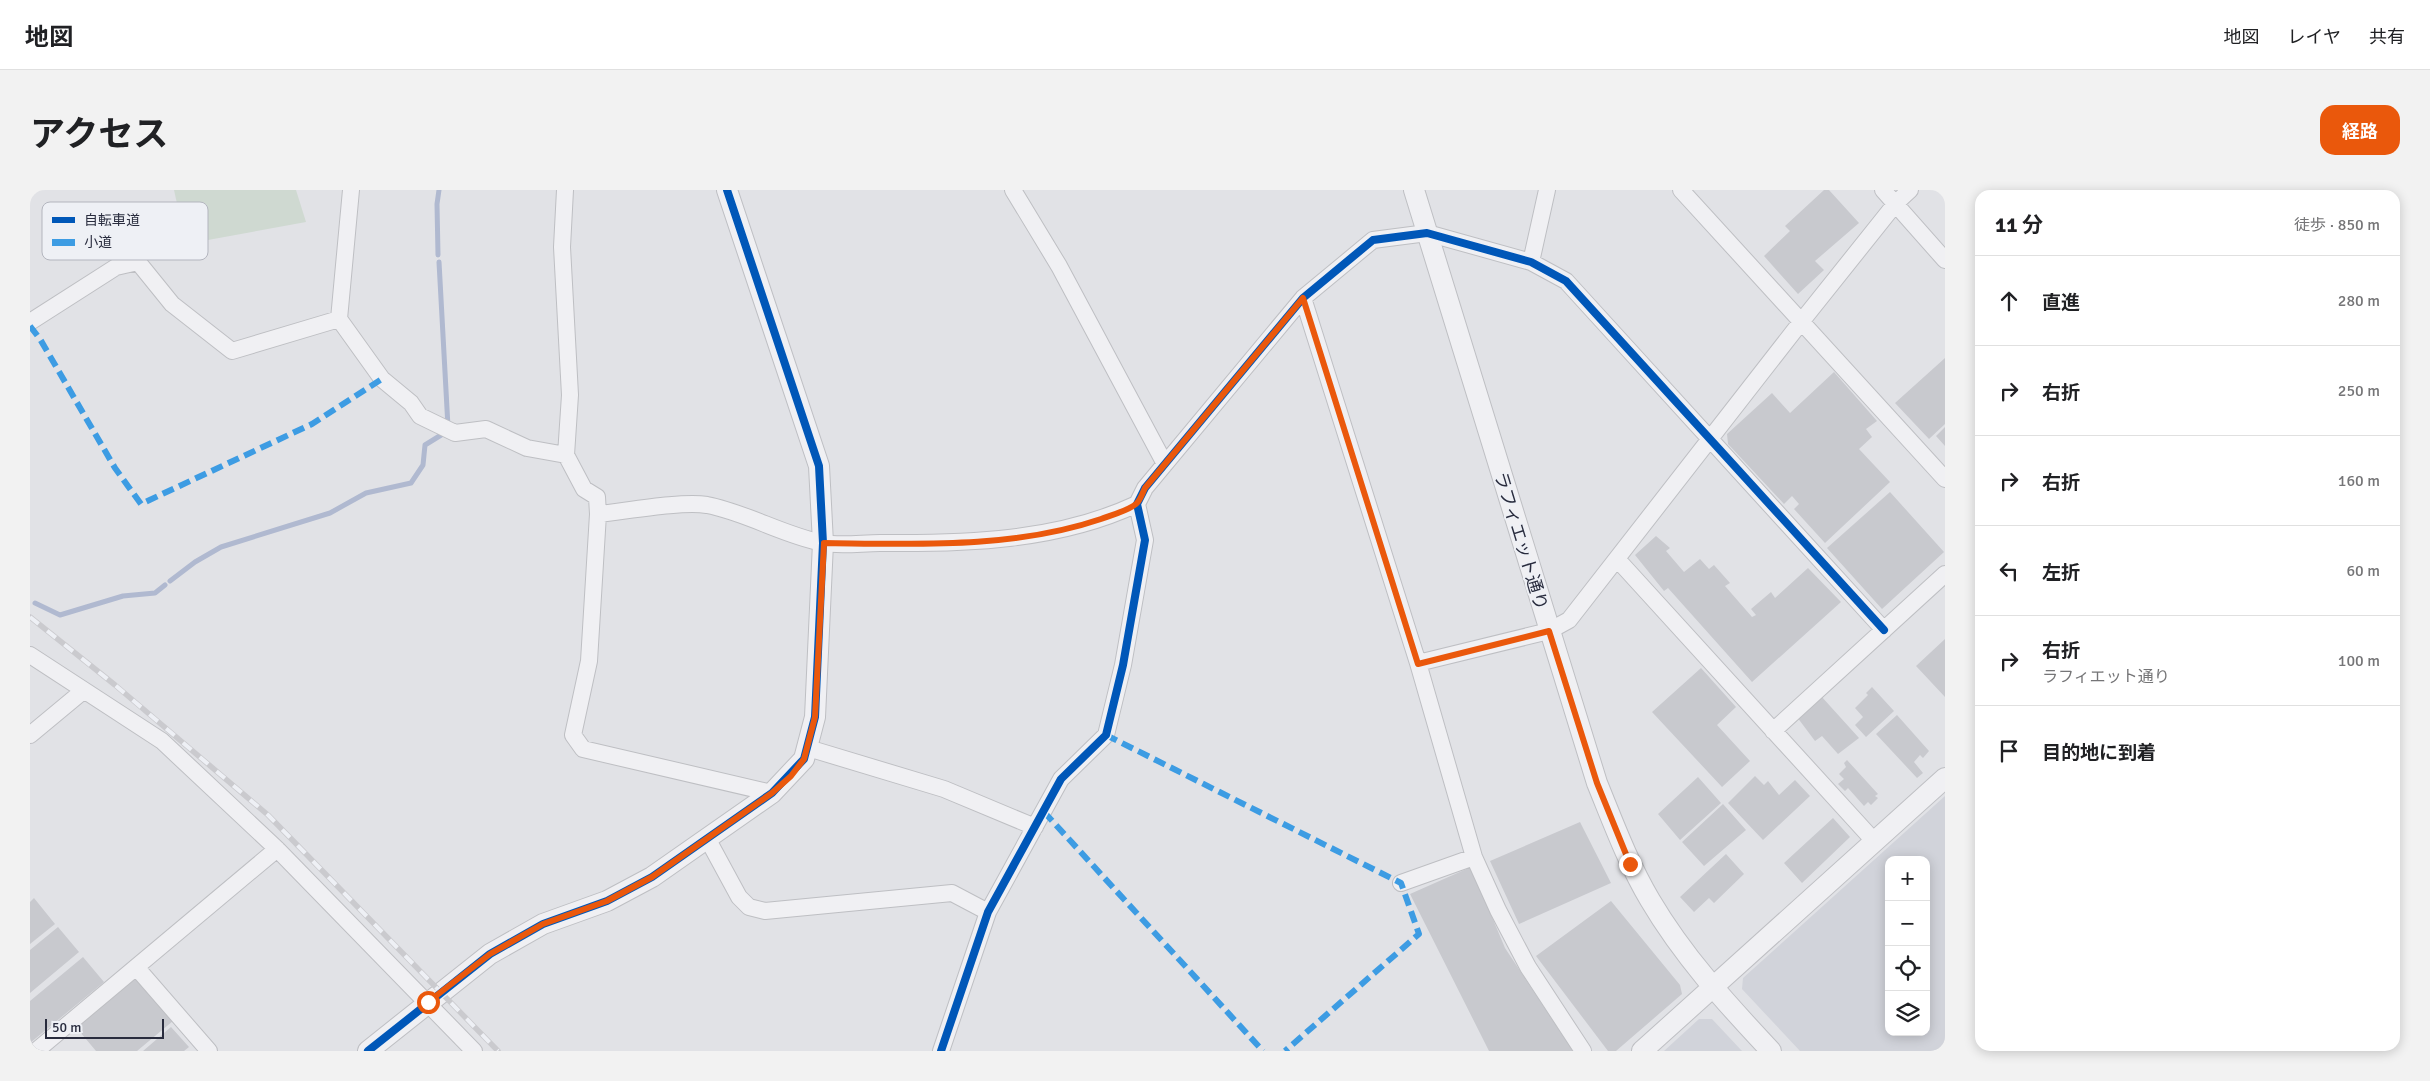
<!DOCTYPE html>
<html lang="ja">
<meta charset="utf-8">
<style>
:root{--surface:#fff;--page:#f2f2f2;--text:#202124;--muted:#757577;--line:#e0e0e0;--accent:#ea580c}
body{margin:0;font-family:Signika,"Noto Sans JP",sans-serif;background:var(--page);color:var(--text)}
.controls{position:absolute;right:15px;bottom:15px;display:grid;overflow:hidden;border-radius:10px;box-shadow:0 2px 12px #0003}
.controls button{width:45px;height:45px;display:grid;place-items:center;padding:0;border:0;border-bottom:1px solid var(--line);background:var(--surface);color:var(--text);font:25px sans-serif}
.scale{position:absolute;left:15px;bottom:12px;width:119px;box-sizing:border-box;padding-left:5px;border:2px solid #292c3e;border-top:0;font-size:14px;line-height:18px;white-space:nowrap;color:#292c3e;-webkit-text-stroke:4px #eef0f5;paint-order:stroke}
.stop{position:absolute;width:15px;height:15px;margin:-11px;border:4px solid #ea580c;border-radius:50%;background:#fff}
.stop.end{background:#ea580c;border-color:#fff;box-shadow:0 1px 5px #0008}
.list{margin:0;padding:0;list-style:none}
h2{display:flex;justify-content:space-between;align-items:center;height:65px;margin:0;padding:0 20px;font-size:21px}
h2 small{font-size:16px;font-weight:400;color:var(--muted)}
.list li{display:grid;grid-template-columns:32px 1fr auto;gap:15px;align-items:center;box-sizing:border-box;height:90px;padding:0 20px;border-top:1px solid var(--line)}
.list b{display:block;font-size:19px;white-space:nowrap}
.list p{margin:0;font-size:16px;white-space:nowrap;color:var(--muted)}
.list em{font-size:16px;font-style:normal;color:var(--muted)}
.icon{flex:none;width:28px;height:28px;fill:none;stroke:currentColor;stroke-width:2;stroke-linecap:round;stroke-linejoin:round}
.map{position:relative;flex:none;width:1915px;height:861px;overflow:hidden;border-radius:15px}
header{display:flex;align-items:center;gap:30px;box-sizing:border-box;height:70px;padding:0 25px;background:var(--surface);border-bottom:1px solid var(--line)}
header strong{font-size:24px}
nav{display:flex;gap:28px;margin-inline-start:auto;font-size:18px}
.intro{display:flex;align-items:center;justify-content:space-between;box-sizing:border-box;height:120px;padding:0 30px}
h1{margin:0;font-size:35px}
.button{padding:12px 22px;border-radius:15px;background:var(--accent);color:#fff;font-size:18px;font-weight:700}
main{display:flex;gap:30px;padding:0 30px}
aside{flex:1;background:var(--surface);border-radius:15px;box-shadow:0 2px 12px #0003}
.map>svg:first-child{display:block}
.built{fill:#d1d3da;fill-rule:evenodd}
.green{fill:#cfd9d1}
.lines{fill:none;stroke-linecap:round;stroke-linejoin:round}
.stream{stroke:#b0b9d0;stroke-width:5}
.building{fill:#c8c9ce}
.minor-casing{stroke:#bebfc3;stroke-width:18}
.tertiary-casing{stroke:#bebfc3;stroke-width:22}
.minor{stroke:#f0f0f3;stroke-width:16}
.tertiary{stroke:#f0f0f3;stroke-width:20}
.rail-casing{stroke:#cacace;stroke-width:5.5}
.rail{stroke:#eef0f5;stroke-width:4;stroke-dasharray:11;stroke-linecap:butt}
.quiet{stroke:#3d9ce3;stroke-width:6;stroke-dasharray:12 6;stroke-linecap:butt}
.cycleway-casing{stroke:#eef0f5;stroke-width:11}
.cycleway{stroke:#0057b8;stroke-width:8}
.route{stroke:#ea580c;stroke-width:6}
.labels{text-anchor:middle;stroke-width:4;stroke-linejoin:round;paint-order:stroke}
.street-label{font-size:18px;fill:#292c3e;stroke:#eef0f5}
.key{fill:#eef0f5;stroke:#b3b5be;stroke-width:1}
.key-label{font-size:14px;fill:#292c3e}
</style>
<header>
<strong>地図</strong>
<nav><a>地図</a><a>レイヤ</a><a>共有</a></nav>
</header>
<div class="intro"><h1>アクセス</h1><a class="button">経路</a></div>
<main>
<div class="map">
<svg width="1915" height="861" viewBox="0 0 1915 861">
<rect width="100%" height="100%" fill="#e1e2e6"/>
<path class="built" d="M1915,606v255h-145l-58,-62 1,-11zM1859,670h37v172h-37z
M1669,829h13l30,32h-78z"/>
<path class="green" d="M144,0h122l10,32 -120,22z"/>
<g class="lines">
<path class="stream" d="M408,65l-1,-51 2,-14
M409,72l9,165
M140,391l25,-19 26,-15 109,-34 36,-20 45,-10 12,-18 2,-20 21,-13
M5,413l25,12 63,-19 32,-3 10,-8"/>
</g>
<path class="building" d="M1794,0h5l30,33 -44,38 9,9 -26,24 -34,-38 26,-25 -5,-5z
M1915,168v66l-16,15 -34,-36z
M1804,182l43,49 -11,8 6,8 -13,12 31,33 -65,61 -31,-34 5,-5 -7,-8 -8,8 -56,-60 -1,-10 45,-41 18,20z
M1915,237v19l-9,-10z
M1860,302l54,60 -62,57 -55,-61z
M1626,346l14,12 -4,3 18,21 16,-13 9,10 5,-4 16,18 -5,3 27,31 4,-2 -5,-6 20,-17 4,6 33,-30 33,34 -89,80 -84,-94 -4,3 -29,-36z
M1915,449v58l-29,-31z
M1671,478l35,39 -19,18 33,36 -28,26 -70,-75z
M1842,497l22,24 -28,26 -11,-12 8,-8 -8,-9 13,-13 -2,-2z
M1791,506l38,42 -21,16 -16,-18 -7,5 -18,-24z
M1867,525l32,36 -6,7 -3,-3 -6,7 9,11 -6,5 -41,-44z
M1817,570l31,34 -3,2 3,2 -7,7 -3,-3 -4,4 -16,-18 -3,3 -7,-7 6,-5 -5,-5 7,-7 -2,-4z
M1725,586l9,9 4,-4 11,14 16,-15 15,16 -47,44 -35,-37z
M1668,587l23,26 -41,37 -22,-26z
M1693,614l23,26 -42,36 -22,-24z
M1803,628l17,19 -48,46 -18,-20z
M1550,632l31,61 -92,41 -29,-63z
M1696,664l18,20 -30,29 -5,-5 -15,14 -14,-15z
M1441,677l34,81 68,103h-84l-79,-157z
M4,708l21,26 -25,20v-42z
M1581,711l69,84 2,9 -66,57h-8l-72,-95z
M28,737l21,25 -49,41v-43z
M53,767l21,25 -74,61v-42z
M105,786l38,45 -36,30h-41l-21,-25z
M141,837l18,20 -5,4h-41z"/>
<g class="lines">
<defs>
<path id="minor" d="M321,0l-12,129 43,60 29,24 9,13 35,17 31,-4 41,19 39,7
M535,0l-3,57 8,148 -4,60 18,34 13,8 1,17 -9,147 -16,74 10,14 189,44
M983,0l46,76 106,198
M1651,0l264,289
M1853,0l62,70
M1501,72l16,-72
M1273,108l115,365 56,194 24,53 30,57 55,84
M0,132l86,-55 22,-5 34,42 60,47 107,-32
M568,324c29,-3 83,-13 109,-9 38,7 78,31 116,38 18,3 39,0 57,0 86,1 178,-2 257,-39
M1587,369l258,283
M0,465l132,86 115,108 197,202
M1388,473l131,-32 20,-11 232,-298 95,-119 14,-13
M1743,541l172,-157
M0,545l53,-44
M778,558l136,41 91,38
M677,648l32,59 10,10 16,4 187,-18 36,19
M1371,693l73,-26
M106,777l73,84
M6,861l241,-202
M911,861l47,-139 73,-133 45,-44 17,-70 22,-125 -8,-36 8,-16 158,-190 70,-58 54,-7 104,29 35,19 318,349"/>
<path id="tertiary" d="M1384,0l183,593c16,39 31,80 53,117 33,56 76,103 121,151
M338,861l122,-97 53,-30 64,-23 45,-24 120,-84 32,-34 11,-42 8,-174 -4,-77 -92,-276
M1612,861l303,-273"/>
</defs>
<use href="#minor" class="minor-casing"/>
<use href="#tertiary" class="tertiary-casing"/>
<use href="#minor" class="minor"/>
<use href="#tertiary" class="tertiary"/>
<defs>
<path id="rail" d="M0,427l85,68 153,130 230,236"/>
</defs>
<use href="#rail" class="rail-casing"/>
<use href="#rail" class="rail"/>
<path class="quiet" d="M0,136l10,13 75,129 26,36 171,-80 70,-45
M1076,545l295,148 18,51 -134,117
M1014,622l219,239"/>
<defs>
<path id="cycleway" d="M338,861l122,-97 53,-30 64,-23 45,-24 120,-84 32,-34 11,-42 8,-174 -4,-77 -92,-276
M911,861l47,-139 73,-133 45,-44 17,-70 22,-125 -8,-36 8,-16 158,-190 70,-58 54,-7 104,29 35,19 318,349"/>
</defs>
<use href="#cycleway" class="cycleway-casing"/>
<use href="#cycleway" class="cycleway"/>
</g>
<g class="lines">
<path class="route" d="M398,812l62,-48 53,-30 64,-23 45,-24 120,-84 19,-17 13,-17 11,-42 9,-174c91,1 189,6 277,-24 11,-4 26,-8 35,-15 4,-3 7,-12 9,-16l158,-190 115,366 131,-33 48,152 33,81"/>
</g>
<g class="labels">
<g class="street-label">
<text transform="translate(1491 351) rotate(73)" y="6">ラフィエット通り</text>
</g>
</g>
<rect x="12" y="12" width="166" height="58" rx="8" class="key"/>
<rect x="22" y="27" width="23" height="6" fill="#0057b8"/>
<rect x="22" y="49" width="23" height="7" fill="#3d9ce3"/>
<g class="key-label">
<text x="54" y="35">自転車道</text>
<text x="54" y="57">小道</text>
</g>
</svg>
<div class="controls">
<button>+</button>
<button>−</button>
<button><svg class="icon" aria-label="locate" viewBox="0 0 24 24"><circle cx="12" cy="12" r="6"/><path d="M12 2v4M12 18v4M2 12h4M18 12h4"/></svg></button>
<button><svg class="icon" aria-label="layers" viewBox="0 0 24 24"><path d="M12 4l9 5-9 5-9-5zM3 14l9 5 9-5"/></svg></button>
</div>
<div class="scale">50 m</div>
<div class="stop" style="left:398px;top:812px"></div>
<div class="stop end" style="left:1600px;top:674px"></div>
</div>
<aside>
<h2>11 分<small>徒歩 · 850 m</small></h2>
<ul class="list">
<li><svg class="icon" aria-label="ahead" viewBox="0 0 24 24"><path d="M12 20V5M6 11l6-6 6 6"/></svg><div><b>直進</b></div><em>280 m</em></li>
<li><svg class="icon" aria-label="right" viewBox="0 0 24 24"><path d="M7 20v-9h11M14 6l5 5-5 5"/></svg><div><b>右折</b></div><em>250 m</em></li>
<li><svg class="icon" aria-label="right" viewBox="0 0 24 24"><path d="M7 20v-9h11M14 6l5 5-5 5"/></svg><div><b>右折</b></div><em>160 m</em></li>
<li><svg class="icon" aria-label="left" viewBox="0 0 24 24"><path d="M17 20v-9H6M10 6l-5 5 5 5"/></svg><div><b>左折</b></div><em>60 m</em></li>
<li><svg class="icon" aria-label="right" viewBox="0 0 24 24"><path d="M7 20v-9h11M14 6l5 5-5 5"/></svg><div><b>右折</b><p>ラフィエット通り</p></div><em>100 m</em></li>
<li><svg class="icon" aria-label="arrive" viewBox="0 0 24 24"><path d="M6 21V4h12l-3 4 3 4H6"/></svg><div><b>目的地に到着</b></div></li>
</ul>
</aside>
</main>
